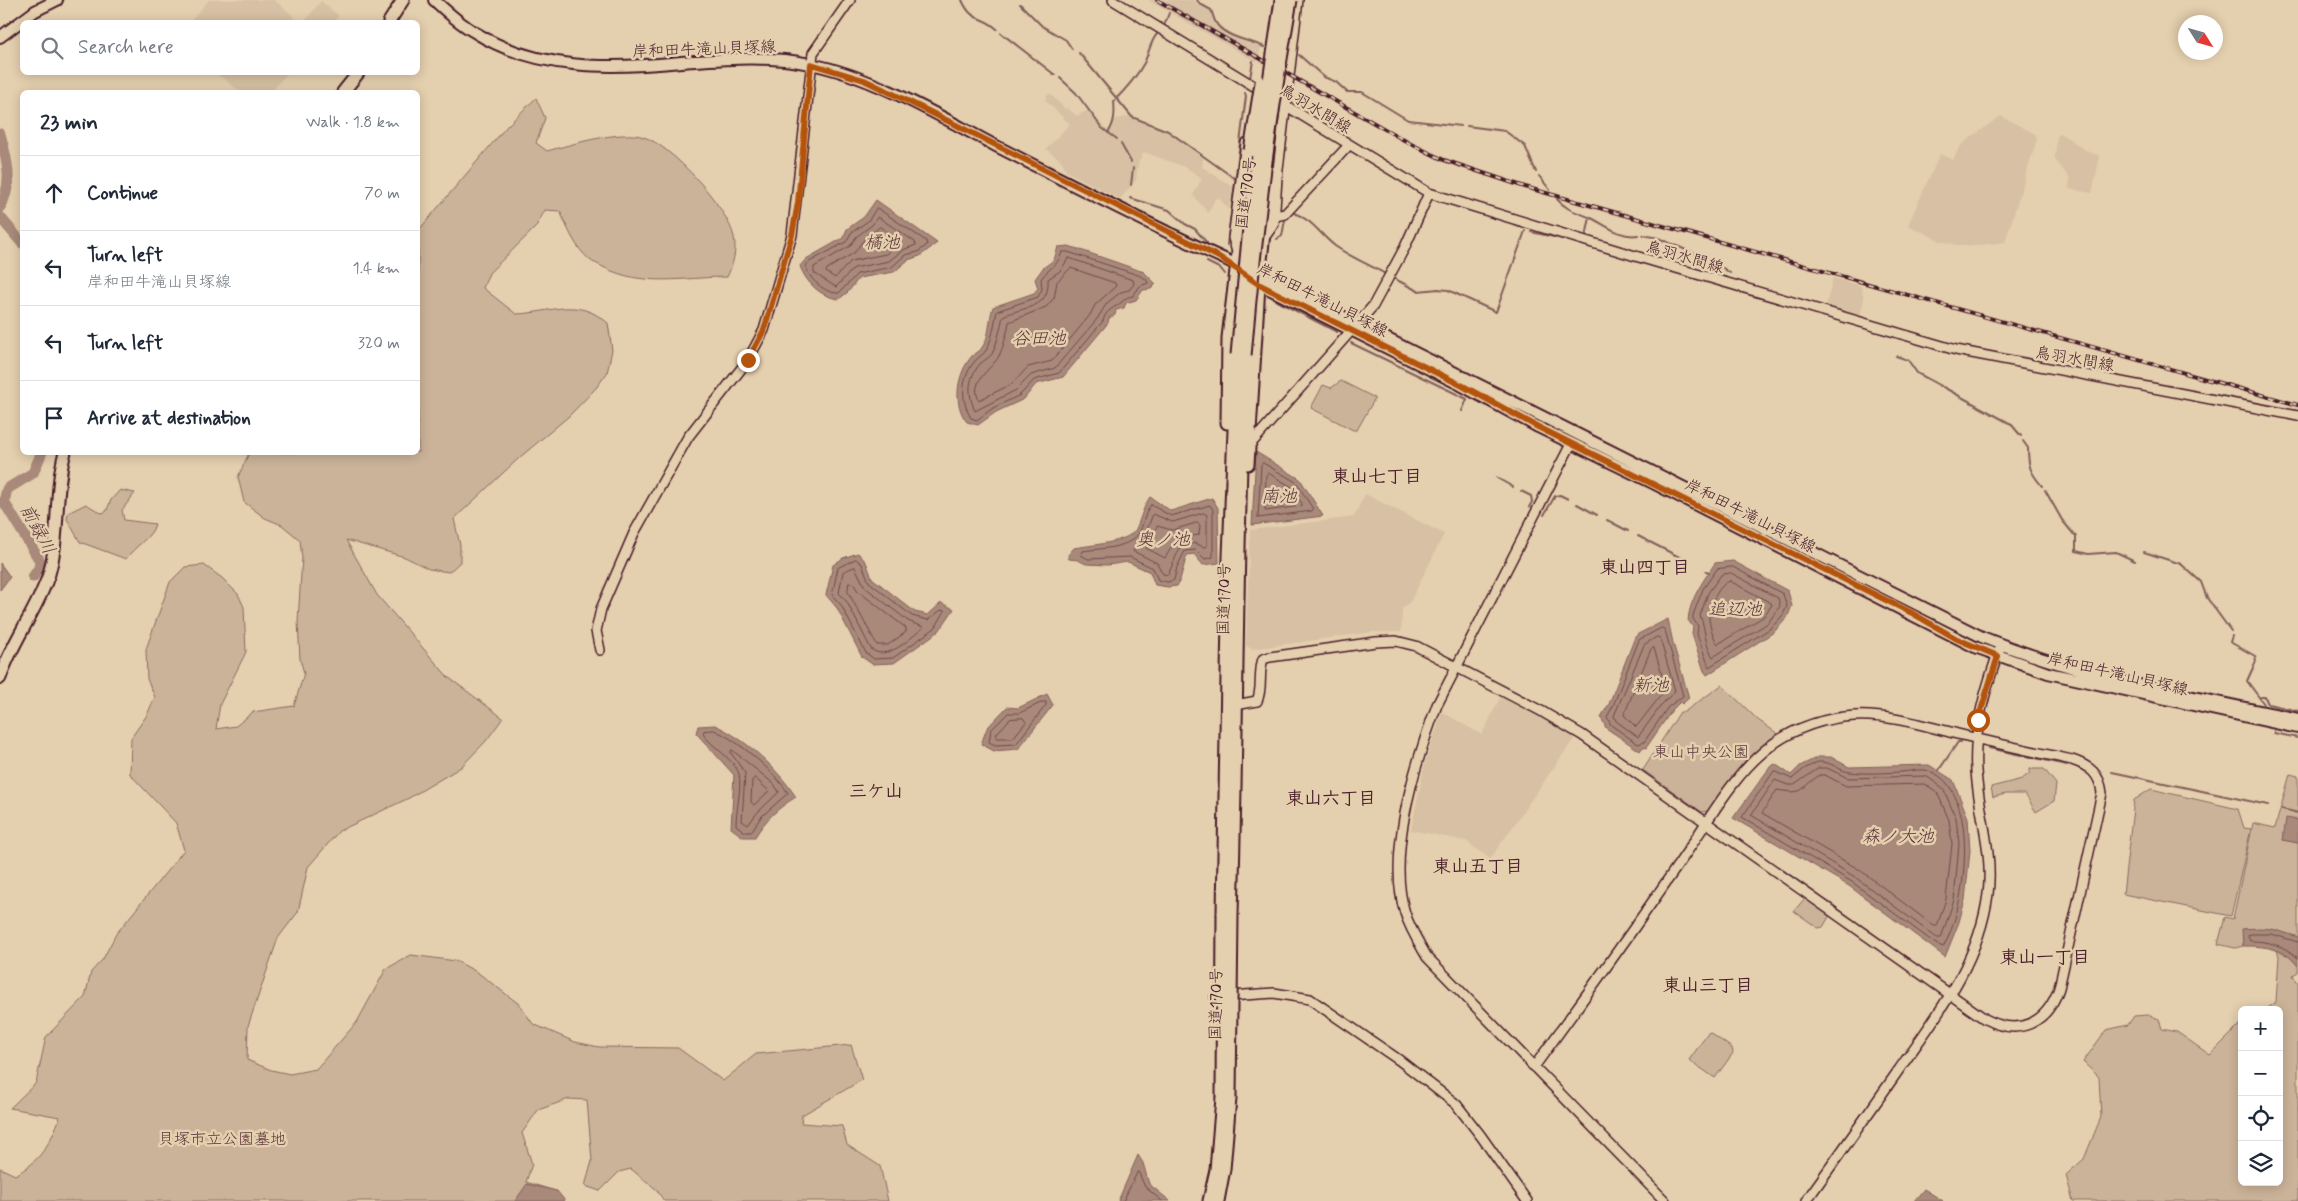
<!DOCTYPE html>
<meta charset="utf-8">
<style>
:root{--surface:#fff;--page:#f2f2f3;--text:#1f2937;--muted:#747a83;--line:#e0e1e3}
body{margin:0;font-family:Mynerve,"Klee One",sans-serif;background:var(--page);color:var(--text)}
.controls{position:absolute;right:15px;bottom:15px;display:grid;overflow:hidden;border-radius:8px;box-shadow:0 2px 12px #0003}
.controls button{width:45px;height:45px;display:grid;place-items:center;padding:0;border:0;border-bottom:1px solid var(--line);background:var(--surface);color:var(--text);font:25px sans-serif}
.compass{position:absolute;left:2178px;top:15px;width:45px;height:45px;border-radius:50%;background:var(--surface);box-shadow:0 2px 12px #0003;rotate:127deg}
.stop{position:absolute;width:15px;height:15px;margin:-11px;border:4px solid #b45309;border-radius:50%;background:#fff}
.stop.end{background:#b45309;border-color:#fff;box-shadow:0 1px 5px #0008}
.list{margin:0;padding:0;list-style:none}
h2{display:flex;justify-content:space-between;align-items:center;height:65px;margin:0;padding:0 20px;font-size:21px}
h2 small{font-size:16px;font-weight:400;color:var(--muted)}
.list li{display:grid;grid-template-columns:32px 1fr auto;gap:15px;align-items:center;box-sizing:border-box;height:75px;padding:0 20px;border-top:1px solid var(--line)}
.list b{display:block;font-size:19px;white-space:nowrap}
.list p{margin:0;font-size:16px;white-space:nowrap;color:var(--muted)}
.list em{font-size:16px;font-style:normal;color:var(--muted)}
.icon{flex:none;width:28px;height:28px;fill:none;stroke:currentColor;stroke-width:2;stroke-linecap:round;stroke-linejoin:round}
.map{position:relative;flex:none;width:2298px;height:1201px;overflow:hidden}
.search{position:absolute;background:var(--surface);box-shadow:0 2px 12px #0003;left:20px;top:20px;width:400px;height:55px;display:flex;align-items:center;gap:12px;box-sizing:border-box;padding:0 18px;border-radius:8px;color:var(--muted);font-size:19px}
.panel{position:absolute;background:var(--surface);box-shadow:0 2px 12px #0003;left:20px;top:90px;width:400px;height:365px;border-radius:8px}
.map>svg:first-child{display:block}
.built{fill:#d7c0a3}
.green{fill:#cbb399;stroke:#8a6962}
.water{fill:#a8897a;stroke:#825f5a}
.lines{fill:none;stroke-linecap:round;stroke-linejoin:round}
.shore{stroke:#70494b;stroke-width:1}
.stream{stroke:#825f5a;stroke-width:2}
.river{stroke:#a8897a;stroke-width:11}
.secondary-casing{stroke:#4a1f2b;stroke-width:12}
.primary-casing{stroke:#4a1f2b;stroke-width:14}
.highway-casing{stroke:#4a1f2b;stroke-width:15}
.secondary{stroke:#e4cfae;stroke-width:9}
.primary{stroke:#e4cfae;stroke-width:10}
.highway{stroke:#e4cfae;stroke-width:11}
.rail-casing{stroke:#4a1f2b;stroke-width:4}
.rail{stroke:#e4cfae;stroke-width:2;stroke-dasharray:5.5;stroke-linecap:butt}
.highway-bridge-casing{stroke:#4a1f2b;stroke-width:15;stroke-linecap:butt}
.highway-bridge{stroke:#e4cfae;stroke-width:11}
.route{stroke:#b45309;stroke-width:6}
.labels{text-anchor:middle;stroke-width:5;stroke-linejoin:round;paint-order:stroke}
.street-label{font-size:16px;fill:#4a1f2b;stroke:#e4cfae}
.park-label{font-size:16px;fill:#5d353c;stroke:#e4cfae}
.water-label{font-size:18px;font-style:italic;fill:#5d343b;stroke:#e4cfae}
.neighbourhood-label{font-size:18px;font-weight:bold;fill:#4a1f2b;stroke:#e4cfae}
</style>
<div class="map">
<svg width="2298" height="1201" viewBox="0 0 2298 1201">
<rect width="100%" height="100%" fill="#e4cfae"/>
<filter id="ink" filterUnits="userSpaceOnUse"><feTurbulence type="fractalNoise" baseFrequency=".02" numOctaves="2"/><feDisplacementMap in="SourceGraphic" scale="10" xChannelSelector="R" yChannelSelector="G"/><feConvolveMatrix kernelMatrix="1 2 1 2 8 2 1 2 1" color-interpolation-filters="sRGB"/></filter>
<g filter="url(#ink)">
<path class="built" d="M209,0h65l19,16 3,6h-106z
M1148,0h47l3,5 12,6 5,12 4,3 24,15 18,6 -4,15z
M321,1l18,15 -5,6h-30z
M216,73h71l-16,19h-30z
M1049,93l16,16 2,-1 10,8 11,-6 18,19 6,1 2,-10 15,-4 12,6 14,2 15,8 33,26 -1,9 31,20 -4,22 -10,-11 -4,1 -7,14 -15,-18 9,-17 -17,-11 -41,-15 -6,11 -2,17 -16,19 -54,-28 -4,-10 -16,-12 24,-25 -25,-24z
M2001,116l34,18 2,5 -32,103 -33,4 -15,-1 -16,-4 -33,-16 32,-71 13,6 6,-12 6,-6z
M2060,133l27,18 13,5 -8,37 -23,-4 1,-10 -15,-20 2,-22z
M1833,278l28,8 3,13 -4,18 -3,2 -32,-10z
M1365,494l79,40 -34,68 -8,7 -1,23h-29l-121,17 -5,-4 4,-115 104,-13z
M1501,696l74,41 -85,122 -24,-18 -55,-11 14,-67 17,-51 40,23z"/>
<path class="green" d="M536,98l9,20 -9,25 11,8c23,-6 74,-22 97,-14 28,9 84,71 90,100 3,13 -1,28 -7,40 -44,0 -83,11 -124,-10 -4,-3 -10,-4 -13,-7 -15,-12 -23,-33 -30,-49l-15,-1 -10,18 -46,45 -6,15 33,26c36,-1 60,-18 92,9l4,27 -5,23 -11,15 -27,28 -50,42 -65,61 6,26v17l-11,10 -20,-3 -24,-12 -59,-17 31,55 71,82 55,41 -17,23 -25,26 -52,31 -70,33 -31,36 -10,45 -20,26 -30,88 -1,34 24,10 19,4 26,-5 41,-47 29,-53 25,-14 45,6 21,11 42,32 14,20 42,18 24,5 79,1 45,33 33,-27 95,-9 11,35 -60,35 -1,8 41,3 5,19 33,21 8,35h-224l-7,-11 -26,-21 -12,3 -19,19 -15,-5 7,-25 -5,-61 -18,-1 -31,11 -16,23 10,31 -6,18 29,9 10,10h-565v-33l15,7c25,-13 36,-33 45,-58l-50,-9 26,-25 10,-46 39,-40 6,-25 12,-13 13,-25 68,-84 -8,-27 -46,-49 1,-36 16,-23 8,-18 -8,-18 -1,-30 24,-67 15,-15 19,-2 18,13 16,16 6,13 2,45 -26,52 -4,25 20,-3 17,-14 41,-6 10,-33 -4,-14 -2,-38 4,-63 -2,-18 -18,-15 -17,-7 -21,-16 -6,-25 11,-24 169,-1v-221l89,-105z
M1341,381l34,17 -18,32h-4l-42,-22 12,-23 8,3z
M120,490l15,3 -13,17 2,10 31,4c-3,14 -21,22 -29,35l-46,-17 -13,-23 1,-6 18,-9 15,9 5,-1 5,-12z
M1722,685l36,35 20,14 -34,28 -36,49 -6,1 -59,-42 37,-58h4z
M2030,769h14l12,15 -2,17 -18,11 -11,-18h-19l-13,3 -2,-10 31,-8 8,-6z
M2290,774l8,2v54l-15,10 15,3v94l-26,-8h-29v17l-8,2 -17,-4 7,-27 8,2 20,-96 22,5z
M2151,789l87,20 6,19 7,1 -20,87 -108,-22 11,-94z
M1805,898l25,17 -7,12 -5,1 -24,-17z
M2277,950l13,7 8,9v6l-5,3 5,9v217h-225l-7,-26 18,-16 17,-42 -2,-40 -16,-15 23,-32 22,-5 6,-9 15,-1 10,4 3,10 15,3 33,23 32,-32v159h37v-172h-14l11,-8 3,-46z
M1709,1032l23,16 1,5 -18,25 -26,-18z"/>
<path class="water" d="M876,200l61,43 -17,13 -12,4 -14,12 -35,6 -11,14 -9,7c-18,-2 -33,-16 -39,-33l6,-7 37,-21 4,-9 17,-12z
M1069,246l75,26 12,12 -5,5 -8,1 -7,10 -10,3 -2,5 -8,2 -1,5 -6,3 -1,5 -45,54 -27,7 -12,15 -28,13 -18,13 -11,-3c-15,-18 -10,-49 5,-66 3,-3 7,-4 9,-7 10,-13 7,-28 12,-42l41,-14 4,-5 -3,-9 8,-11 11,-8 4,-13z
M1256,452l44,27 23,37 -71,9z
M1150,497l21,14 41,-13 6,10 1,55 -16,2 -9,-11 -7,1 -8,28 -2,3 -9,1 -13,-2 -5,-13 -22,-10 -20,3 -22,-1 -8,-4 -9,-1 -1,-4 6,-7c16,-3 54,-5 62,-19 5,-11 7,-22 14,-32z
M858,553l8,9 6,16 43,34 13,3 13,-12 13,6 -15,22 -45,32 -22,1 -10,-7 -25,-49 -11,-13 7,-30 10,-7z
M1733,561l55,30 4,15 -5,12 -13,14 -67,43 -3,-4 -12,-37 1,-7 -5,-7c2,-22 16,-40 27,-57z
M0,563l10,14 -10,13z
M1668,619l5,24 16,55 -7,6 -2,-2 -8,8 -26,38 -3,-1 -3,4 -34,-23 -5,-11 8,-13 26,-67 3,-3z
M1047,694l6,11 -35,44 -24,2 -13,-7 6,-16 20,-21 11,1z
M715,725c32,15 62,43 81,72 -17,10 -31,23 -41,40h-12l-12,-9 3,-53 -38,-42 2,-7z
M1818,757h13l18,10 80,-2 24,15 15,38 2,33 -5,49 -6,22 -14,35 -96,-71 -116,-68 37,-51 5,-3 16,11 9,-9z
M2286,818l12,2v23l-15,-3z
M2261,928l11,1 26,8v29c-13,-18 -34,-20 -55,-20l-1,-17z
M1138,1155l5,8 6,21 21,17h-52z
M527,1184l30,7 8,10h-50z
M1924,1189l19,12h-29z"/>
<g class="lines">
<path class="shore" d="M877,208l49,33 1,4 -9,7 -13,3 -13,12 -35,7 -18,19c-13,1 -31,-14 -33,-27l3,-4 37,-20 5,-9 17,-12z
M878,217l37,25 1,3 -13,5 -14,11 -35,7 -18,19 -22,-14v-6l36,-21 6,-9 16,-12z
M880,227l19,12v4l-13,11 -35,7 -16,17 -9,-6 1,-3 27,-16 8,-11z
M1062,252h6l70,23 8,4 2,4 -8,3 -7,10c-8,1 -8,4 -14,8 -8,6 -13,6 -16,17l-44,52 -25,7 -14,15 -27,13 -16,12 -6,-2c-11,-18 -10,-42 5,-58 4,-4 8,-6 11,-11 6,-13 7,-24 10,-38l41,-14 4,-8 -1,-10c9,-13 15,-10 21,-27z
M1069,258l64,22 1,4 -5,6 -8,2 -14,11 -10,16 -42,49 -24,7 -15,15 -41,21c-7,-16 -8,-32 5,-47 4,-4 9,-6 12,-10 6,-13 8,-25 11,-38 21,-10 47,-6 45,-37l12,-8z
M1071,268l44,15 1,3 -21,19 -5,10 -38,46 -24,6 -16,17 -33,16c-10,-19 13,-31 20,-44 5,-11 8,-22 10,-34l37,-15 8,-9 3,-16z
M1263,463l33,19 17,27 -1,2 -54,7 3,-53z
M1268,473l24,14 10,17v2l-37,5 1,-35z
M1275,486l11,7 3,8 -16,1v-14z
M1151,505l20,11 39,-11 3,5v47l-8,2 -9,-9 -11,1 -8,16 -3,13 -6,2 -10,-2 -5,-12 -23,-11 -42,2 -7,-4 2,-4c18,-3 48,-2 57,-20 4,-9 5,-19 11,-26z
M1204,513l3,2v31l-3,1 -10,-4 -14,4 -12,28 -5,-1 -6,-11 -24,-12 12,-16 8,-21 19,8z
M1197,523l3,2 -1,10c-25,4 -21,2 -34,23l-19,-10 11,-22 15,4z
M856,559l6,5 7,18 43,34 16,4 13,-10 4,1 -10,17 -42,30 -19,1 -8,-6 -25,-48 -9,-10 6,-27z
M855,567l10,20 43,34 15,6 -1,2c-13,10 -35,33 -51,20l-24,-47 -8,-9 4,-21z
M1733,567l50,27 4,12 -4,9 -12,13 -62,39 -12,-33 1,-8 -5,-7v-4l10,-26 14,-20z
M1731,573l47,25 2,8 -12,17 -55,34c-9,-12 -7,-29 -13,-41l8,-23 13,-18z
M1730,581l41,22 1,2 -9,12 -45,27c-5,-5 -10,-24 -9,-30 1,-10 11,-31 21,-33z
M849,583h4l5,8 48,37v4l-18,13h-11l-29,-53z
M1662,628l3,2 18,66 -15,11 -24,35 -6,2 -27,-19 -4,-8 6,-11 26,-66z
M1657,637l3,1 15,53 -12,12 -25,34 -22,-16 -2,-5 30,-71z
M1654,648l12,41 -30,38 -12,-12 27,-66z
M1043,702h3v3l-30,39 -21,1 -6,-3 2,-12 17,-17h11z
M1023,718l3,4 -13,16h-17l1,-5 13,-14z
M714,730c24,10 60,41 74,63l-27,24 -10,15h-6l-9,-7c0,-15 6,-37 3,-51 -4,-14 -28,-28 -36,-40l1,-3z
M732,750l42,34 5,8 -22,21 -9,12 -6,-4 3,-48 -14,-20z
M1818,762c15,-1 20,9 32,10 15,2 33,1 49,0 9,0 22,-4 30,-1 53,17 37,140 14,176l-7,-3 -84,-62 -110,-65 32,-46 18,8 12,-10z
M1819,768h8l21,10 78,-2 17,12 13,30 3,26 -5,56 -13,38h-4l-82,-61 -104,-62 24,-35 13,5h6z
M1820,775h5l21,11 79,-2 12,8 12,28 3,24 -6,55 -9,27h-3l-74,-56 -98,-57 15,-23c31,5 20,-1 43,-15z
M755,778l14,13 -15,14 -3,-3 1,-21z
M2298,942l-27,-8h-21l-2,2 2,5c18,0 34,4 48,17
M1123,1201l15,-30 7,16 17,14"/>
<path class="stream" d="M962,0c10,23 20,15 35,29
M1197,0l3,4 11,6c2,4 2,7 4,11 7,16 35,19 49,26
M1020,4l22,22 24,14 6,9
M1164,26l5,-13
M1001,33l54,42
M1079,53l53,64 36,14 66,47
M1299,55l25,22 12,5 11,10h15l46,28 53,6
M1060,78l16,15 26,35 15,11
M1250,78l3,-17
M1467,126l38,5 20,15 11,26
M1108,133c7,-10 7,-20 6,-32 12,-12 22,-23 30,-38 5,-10 6,-21 13,-29
M1121,144l10,18
M1539,176l11,14
M1131,185l2,-17
M1130,198l39,12 16,14 10,5 12,14
M1557,199c10,12 21,13 34,19 15,7 29,20 47,17
M1292,212c23,9 26,21 43,34 17,12 35,19 52,29
M1531,232l41,9
M1643,235l15,3 61,26
M1586,237l4,-20
M1277,239l5,-3 3,-16 2,-3
M1227,245l19,-149 -1,-3
M1207,262l14,7 4,5
M1723,268l7,5
M1395,279l23,12 20,-2 10,1 48,22 29,-81
M1275,300l62,32
M1351,343l116,56 -5,12
M1896,356l12,4 9,13 24,13
M1943,387l68,37 10,12
M2023,441l5,7c0,18 2,24 14,38
M1497,478l16,9
M2045,490l17,30 14,17v14l12,3 28,-2 19,9
M1521,491l10,5 1,6 -3,5
M1577,504l20,11
M1544,515l11,-19 5,-1 8,4
M1607,520l21,11
M1638,536l49,25
M2144,552l37,12 20,18 6,16 24,33
M1706,571l3,1
M2232,636l-2,6 25,14 1,5 -9,20 17,23
M2261,697h4l3,7 30,7
M2274,731v2l24,5
M1989,748l78,17
M1939,770l19,-28h3
M2112,772l156,33
M2282,809l16,4"/>
<path class="river" d="M0,134c7,25 14,49 0,73
M0,217l22,26
M33,577l6,-9 1,-7 -36,-59 3,-13 26,-16 9,-21"/>
<defs>
<path id="secondary" d="M1113,0l316,193 203,62 324,95 342,66
M1275,216l10,-2 64,-69
M1264,238l10,-14 3,-46 21,-178
M1237,252l-4,-14 13,-95
M1571,444l-134,261c-21,56 -51,148 -32,208 5,16 14,30 22,44l238,244
M1249,446l124,-140 32,-59 24,-54
M600,650l-4,-19 5,-22 33,-76 54,-96 60,-77 16,-30 28,-95 21,-182 37,-53
M1230,706l27,-5c6,-13 1,-28 6,-42l7,-2 106,-15 20,-1 20,5 125,65 41,24 403,284c35,18 62,4 74,-31l43,-195c-2,-19 -12,-27 -30,-33 -37,-8 -74,-16 -110,-25 -34,-8 -72,-21 -108,-19 -28,2 -57,11 -81,28 -41,30 -66,80 -95,121 -47,68 -95,135 -144,202
M1215,997l59,-4 36,6 89,61 57,44 25,32 46,65
M1806,1201c31,-43 62,-87 92,-130 39,-56 81,-107 90,-177 5,-39 -7,-74 -11,-112 -6,-49 8,-92 24,-137"/>
<path id="primary" d="M434,0c13,12 26,24 42,33 61,38 136,36 205,29 43,-3 86,-7 129,2 63,12 131,53 188,83 87,44 173,89 262,128l722,362c101,41 210,59 316,82
M0,37l35,-26 22,-11
M1255,282l206,103 77,42 115,56 322,164 73,26 250,55"/>
<path id="highway" d="M389,22l14,-22
M343,92l16,-20
M1227,423l1,-85 22,-187
M1248,464l12,-195 11,-97
M0,678c12,-37 37,-67 49,-104 11,-39 5,-82 16,-122
M1223,914l6,-358 8,-201
M1232,914c6,-186 4,-372 13,-558
M1209,1201l7,-31 6,-72
M1218,1201l6,-32 6,-71"/>
</defs>
<use href="#secondary" class="secondary-casing"/>
<use href="#primary" class="primary-casing"/>
<use href="#highway" class="highway-casing"/>
<use href="#secondary" class="secondary"/>
<use href="#primary" class="primary"/>
<use href="#highway" class="highway"/>
<defs>
<path id="rail" d="M1157,0l254,144 33,16 81,27 773,218"/>
</defs>
<use href="#rail" class="rail-casing"/>
<use href="#rail" class="rail"/>
<defs>
<path id="highway-bridge" d="M1250,151l11,-68
M1237,355l15,-159 29,-196
M1245,356c10,-120 25,-238 46,-356
M1222,1098l1,-184
M1230,1098l2,-184"/>
</defs>
<use href="#highway-bridge" class="highway-bridge-casing"/>
<use href="#highway-bridge" class="highway-bridge"/>
</g>
</g>
<g class="lines" filter="url(#ink)">
<path class="route" d="M748,360l16,-30 28,-95 6,-32 13,-139 53,16 64,31 291,146 41,28 201,100 77,42 374,186 45,26 41,17 -20,64"/>
</g>
<g class="labels">
<g class="street-label">
<text transform="translate(704 48) rotate(-2)" y="6">岸和田牛滝山貝塚線</text>
<text transform="translate(1316 108) rotate(31)" y="6">鳥羽水間線</text>
<text transform="translate(1245 193) rotate(-83)" y="6">国道170号</text>
<text transform="translate(1685 256) rotate(16)" y="6">鳥羽水間線</text>
<text transform="translate(1323 299) rotate(27)" y="6">岸和田牛滝山貝塚線</text>
<text transform="translate(2075 358) rotate(10)" y="6">鳥羽水間線</text>
<text transform="translate(1751 515) rotate(27)" y="6">岸和田牛滝山貝塚線</text>
<text transform="translate(1223 599) rotate(-89)" y="6">国道170号</text>
<text transform="translate(2118 673) rotate(13)" y="6">岸和田牛滝山貝塚線</text>
<text transform="translate(1215 1004) rotate(-89)" y="6">国道170号</text>
</g>
<g class="park-label">
<text x="1701" y="757">東山中央公園</text>
<text x="222" y="1144">貝塚市立公園墓地</text>
</g>
<g class="water-label">
<text x="882" y="248">橘池</text>
<text x="1039" y="344">谷田池</text>
<text x="1279" y="502">南池</text>
<text transform="translate(38 529) rotate(62)" y="6">前録川</text>
<text x="1163" y="545">奥ノ池</text>
<text x="1735" y="615">追辺池</text>
<text x="1651" y="691">新池</text>
<text x="1898" y="842">森ノ大池</text>
</g>
<g class="neighbourhood-label">
<text x="1377" y="482">東山七丁目</text>
<text x="1645" y="573">東山四丁目</text>
<text x="876" y="797">三ケ山</text>
<text x="1331" y="804">東山六丁目</text>
<text x="1478" y="872">東山五丁目</text>
<text x="2045" y="963">東山一丁目</text>
<text x="1708" y="991">東山三丁目</text>
</g>
</g>
</svg>
<div class="controls">
<button>+</button>
<button>−</button>
<button><svg class="icon" aria-label="locate" viewBox="0 0 24 24"><circle cx="12" cy="12" r="6"/><path d="M12 2v4M12 18v4M2 12h4M18 12h4"/></svg></button>
<button><svg class="icon" aria-label="layers" viewBox="0 0 24 24"><path d="M12 4l9 5-9 5-9-5zM3 14l9 5 9-5"/></svg></button>
</div>
<svg class="compass" viewBox="-18 -18 36 36"><path d="M0-13l5 13h-10z" fill="#e53935"/><path d="M0 13l5-13h-10z" fill="#747a83"/></svg>
<div class="stop" style="left:1978px;top:720px"></div>
<div class="stop end" style="left:748px;top:360px"></div>
<div class="search"><svg class="icon" aria-label="search" viewBox="0 0 24 24"><circle cx="10" cy="10" r="6"/><path d="M15 15l6 6"/></svg>Search here</div>
<section class="panel">
<h2>23 min<small>Walk · 1.8 km</small></h2>
<ul class="list">
<li><svg class="icon" aria-label="ahead" viewBox="0 0 24 24"><path d="M12 20V5M6 11l6-6 6 6"/></svg><div><b>Continue</b></div><em>70 m</em></li>
<li><svg class="icon" aria-label="left" viewBox="0 0 24 24"><path d="M17 20v-9H6M10 6l-5 5 5 5"/></svg><div><b>Turn left</b><p>岸和田牛滝山貝塚線</p></div><em>1.4 km</em></li>
<li><svg class="icon" aria-label="left" viewBox="0 0 24 24"><path d="M17 20v-9H6M10 6l-5 5 5 5"/></svg><div><b>Turn left</b></div><em>320 m</em></li>
<li><svg class="icon" aria-label="arrive" viewBox="0 0 24 24"><path d="M6 21V4h12l-3 4 3 4H6"/></svg><div><b>Arrive at destination</b></div></li>
</ul>
</section>
</div>
